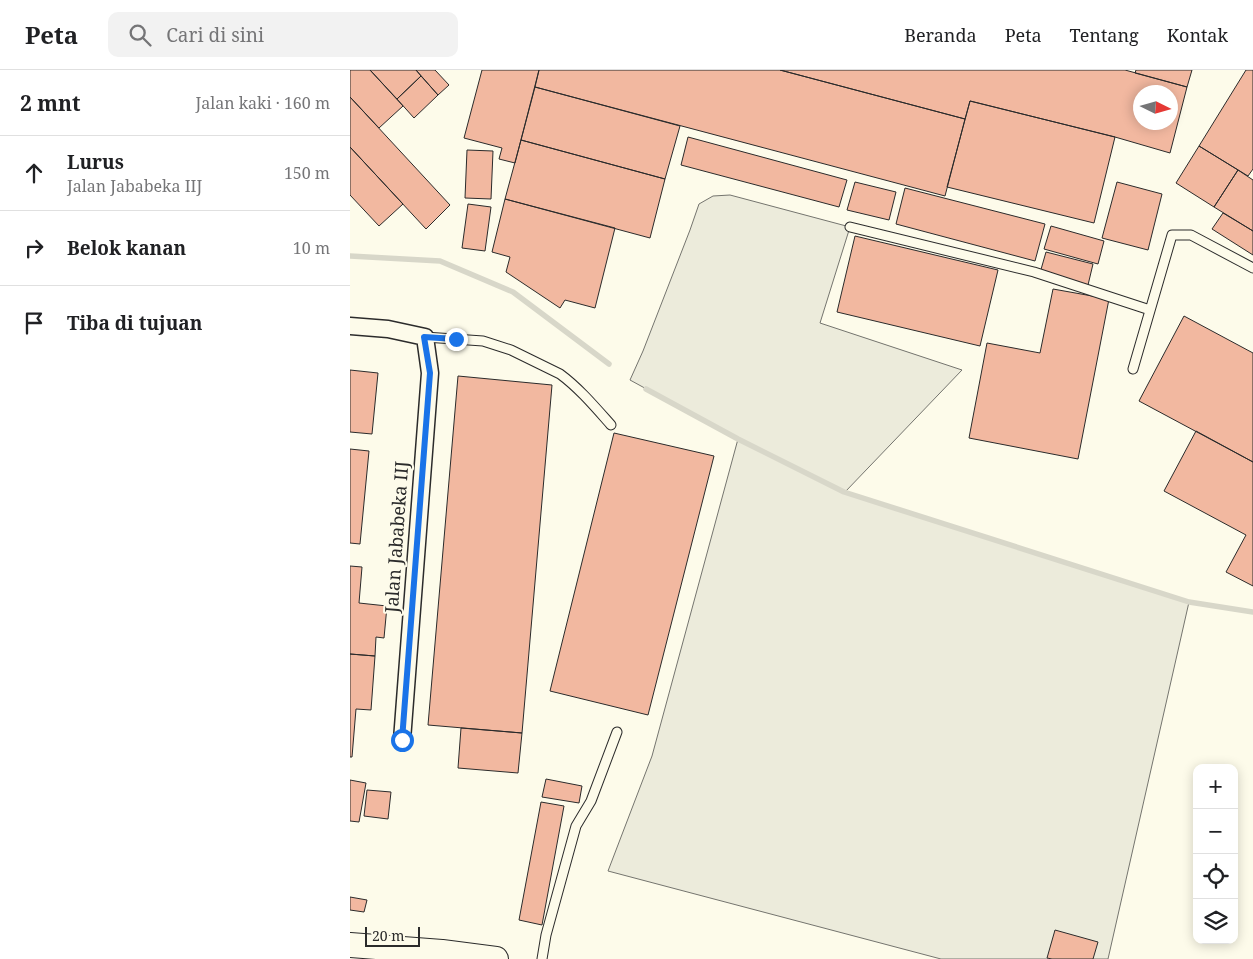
<!DOCTYPE html>
<html lang="id">
<meta charset="utf-8">
<style>
:root{--surface:#fff;--page:#f2f2f2;--text:#202124;--muted:#757577;--line:#e0e0e0}
body{margin:0;font-family:"Noto Serif",serif;background:var(--page);color:var(--text)}
.controls{position:absolute;right:15px;bottom:15px;display:grid;overflow:hidden;border-radius:10px;box-shadow:0 2px 12px #0003}
.controls button{width:45px;height:45px;display:grid;place-items:center;padding:0;border:0;border-bottom:1px solid var(--line);background:var(--surface);color:var(--text);font:25px sans-serif}
.compass{position:absolute;left:783px;top:15px;width:45px;height:45px;border-radius:50%;background:var(--surface);box-shadow:0 2px 12px #0003;rotate:95deg}
.scale{position:absolute;left:15px;bottom:12px;width:55px;box-sizing:border-box;padding-left:5px;border:2px solid #2b2b2b;border-top:0;font-size:14px;line-height:18px;white-space:nowrap;color:#2b2b2b;-webkit-text-stroke:4px #fdfbea;paint-order:stroke}
.stop{position:absolute;width:15px;height:15px;margin:-11px;border:4px solid #1a73e8;border-radius:50%;background:#fff}
.stop.end{background:#1a73e8;border-color:#fff;box-shadow:0 1px 5px #0008}
.list{margin:0;padding:0;list-style:none}
h2{display:flex;justify-content:space-between;align-items:center;height:65px;margin:0;padding:0 20px;font-size:21px}
h2 small{font-size:16px;font-weight:400;color:var(--muted)}
.list li{display:grid;grid-template-columns:32px 1fr auto;gap:15px;align-items:center;box-sizing:border-box;height:75px;padding:0 20px;border-top:1px solid var(--line)}
.list b{display:block;font-size:19px;white-space:nowrap}
.list p{margin:0;font-size:16px;white-space:nowrap;color:var(--muted)}
.list em{font-size:16px;font-style:normal;color:var(--muted)}
.icon{flex:none;width:28px;height:28px;fill:none;stroke:currentColor;stroke-width:2;stroke-linecap:round;stroke-linejoin:round}
.map{position:relative;flex:none;width:903px;height:889px;overflow:hidden}
header{display:flex;align-items:center;gap:30px;box-sizing:border-box;height:70px;padding:0 25px;background:var(--surface);border-bottom:1px solid var(--line)}
header strong{font-size:24px}
nav{display:flex;gap:28px;margin-inline-start:auto;font-size:18px}
.search{width:350px;height:45px;background:var(--page);display:flex;align-items:center;gap:12px;box-sizing:border-box;padding:0 18px;border-radius:10px;color:var(--muted);font-size:19px}
main{display:flex}
aside{flex:1;background:var(--surface)}
.map>svg:first-child{display:block}
.green{fill:#ecebdb;stroke:#74746e}
.lines{fill:none;stroke-linecap:round;stroke-linejoin:round}
.stream{stroke:#d8d7c9;stroke-width:5.5}
.building{fill:#f2b8a0;stroke:#2b2b2b;fill-rule:evenodd}
.service-casing{stroke:#2b2b2b;stroke-width:11}
.minor-casing{stroke:#2b2b2b;stroke-width:19}
.secondary-casing{stroke:#2b2b2b;stroke-width:26}
.service{stroke:#fdfbea;stroke-width:9}
.minor{stroke:#fdfbea;stroke-width:16}
.secondary{stroke:#fdfbea;stroke-width:24}
.route{stroke:#1a73e8;stroke-width:6}
.labels{text-anchor:middle;stroke-width:4;stroke-linejoin:round;paint-order:stroke}
.street-label{font-size:18px;fill:#2b2b2b;stroke:#fdfbea}
</style>
<header>
<strong>Peta</strong>
<div class="search"><svg class="icon" aria-label="search" viewBox="0 0 24 24"><circle cx="10" cy="10" r="6"/><path d="M15 15l6 6"/></svg>Cari di sini</div>
<nav><a>Beranda</a><a>Peta</a><a>Tentang</a><a>Kontak</a></nav>
</header>
<main>
<aside>
<h2>2 mnt<small>Jalan kaki · 160 m</small></h2>
<ul class="list">
<li><svg class="icon" aria-label="ahead" viewBox="0 0 24 24"><path d="M12 20V5M6 11l6-6 6 6"/></svg><div><b>Lurus</b><p>Jalan Jababeka IIJ</p></div><em>150 m</em></li>
<li><svg class="icon" aria-label="right" viewBox="0 0 24 24"><path d="M7 20v-9h11M14 6l5 5-5 5"/></svg><div><b>Belok kanan</b></div><em>10 m</em></li>
<li><svg class="icon" aria-label="arrive" viewBox="0 0 24 24"><path d="M6 21V4h12l-3 4 3 4H6"/></svg><div><b>Tiba di tujuan</b></div></li>
</ul>
</aside>
<div class="map">
<svg width="903" height="889" viewBox="0 0 903 889">
<rect width="100%" height="100%" fill="#fdfbea"/>
<path class="green" d="M380,125l120,32 -30,96 142,47 -117,122 344,110 -81,357h-167l-333,-88 44,-115 86,-317 -108,-59 13,-29 47,-121 9,-26 14,-8z"/>
<g class="lines">
<path class="stream" d="M0,186l90,5 73,31 96,72
M296,319l92,50 106,53 345,110 64,10"/>
</g>
<path class="building" d="M0,0h20l33,36 -24,22 -29,-31z
M20,0h46l5,6 -24,23z
M66,0h19l14,15 -11,10z
M132,0h57l-24,93 -16,-4 3,-11 -38,-10z
M189,0h241l185,49 -20,77 -410,-109z
M430,0h345l62,17 -17,66 -55,-16 -145,-36 -5,18zM790,22h30v30h-30z
M786,0h56l-5,17 -52,-14z
M896,0h7v99l-5,7 -49,-30z
M71,6l17,19 -24,23 -17,-19z
M185,17l145,39 -15,53 -144,-39z
M0,27l100,108 -24,24 -76,-82z
M620,31l145,36 -21,86 -147,-36z
M338,67l159,43 -8,27 -158,-42z
M171,70l144,39 -15,59 -145,-39z
M849,76l39,24 -24,37 -38,-24z
M0,77l53,57 -24,22 -29,-31z
M117,80l26,1 -2,48 -26,-1z
M888,100l15,10v51l-39,-24z
M505,112l41,10 -7,28 -42,-10z
M767,112l45,12 -14,56 -46,-12z
M555,118l140,36 -10,37 -139,-37z
M155,129l110,29 -20,80 -30,-8 -5,8 -54,-36 4,-15 -18,-5z
M118,134l23,3 -6,44 -23,-3z
M873,143l30,18v24l-41,-26z
M701,156l53,15 -6,23 -54,-15z
M505,166l143,34 -18,76 -143,-34z
M696,182l47,12 -5,21 -48,-12z
M703,219l56,10 -31,160 -109,-21 18,-95 53,10z
M834,246l69,37v109l-114,-61z
M0,300l28,3 -6,61 -22,-2z
M108,306l94,9 -30,348 -94,-8z
M846,361l57,31v124l-27,-14 20,-37 -82,-44z
M264,363l100,23 -66,259 -98,-24z
M0,379l19,2 -9,93 -10,-1z
M0,496l12,1 -3,36 28,3 -3,32 -8,-1 -1,19 -25,-2z
M0,584l25,2 -4,54 -15,-1 -4,48h-2z
M111,658l61,5 -4,40 -60,-5z
M196,709l36,7 -3,17 -37,-6z
M0,710l16,3 -7,39 -9,-1z
M17,720l24,2 -3,27 -24,-3z
M191,732l23,4 -22,119 -23,-5z
M0,827l17,3 -3,12 -14,-2z
M705,860l43,12 -5,17h-41l-5,-1z"/>
<g class="lines">
<defs>
<path id="service" d="M500,157l184,45 116,38
M75,267l58,4 28,9 49,24c19,14 35,33 51,51
M783,299l39,-134h19l62,33
M192,889l4,-24 30,-109 15,-25 26,-69"/>
<path id="minor" d="M0,256l38,3 37,8 5,36 -28,367"/>
<path id="secondary" d="M0,875l92,7 54,7"/>
</defs>
<use href="#service" class="service-casing"/>
<use href="#minor" class="minor-casing"/>
<use href="#secondary" class="secondary-casing"/>
<use href="#service" class="service"/>
<use href="#minor" class="minor"/>
<use href="#secondary" class="secondary"/>
</g>
<g class="lines">
<path class="route" d="M52,670l28,-367 -6,-36 32,2"/>
</g>
<g class="labels">
<g class="street-label">
<text transform="translate(47 467) rotate(-86)" y="6">Jalan Jababeka IIJ</text>
</g>
</g>
</svg>
<div class="controls">
<button>+</button>
<button>−</button>
<button><svg class="icon" aria-label="locate" viewBox="0 0 24 24"><circle cx="12" cy="12" r="6"/><path d="M12 2v4M12 18v4M2 12h4M18 12h4"/></svg></button>
<button><svg class="icon" aria-label="layers" viewBox="0 0 24 24"><path d="M12 4l9 5-9 5-9-5zM3 14l9 5 9-5"/></svg></button>
</div>
<svg class="compass" viewBox="-18 -18 36 36"><path d="M0-13l5 13h-10z" fill="#e53935"/><path d="M0 13l5-13h-10z" fill="#757577"/></svg>
<div class="scale">20 m</div>
<div class="stop" style="left:52px;top:670px"></div>
<div class="stop end" style="left:106px;top:269px"></div>
</div>
</main>
